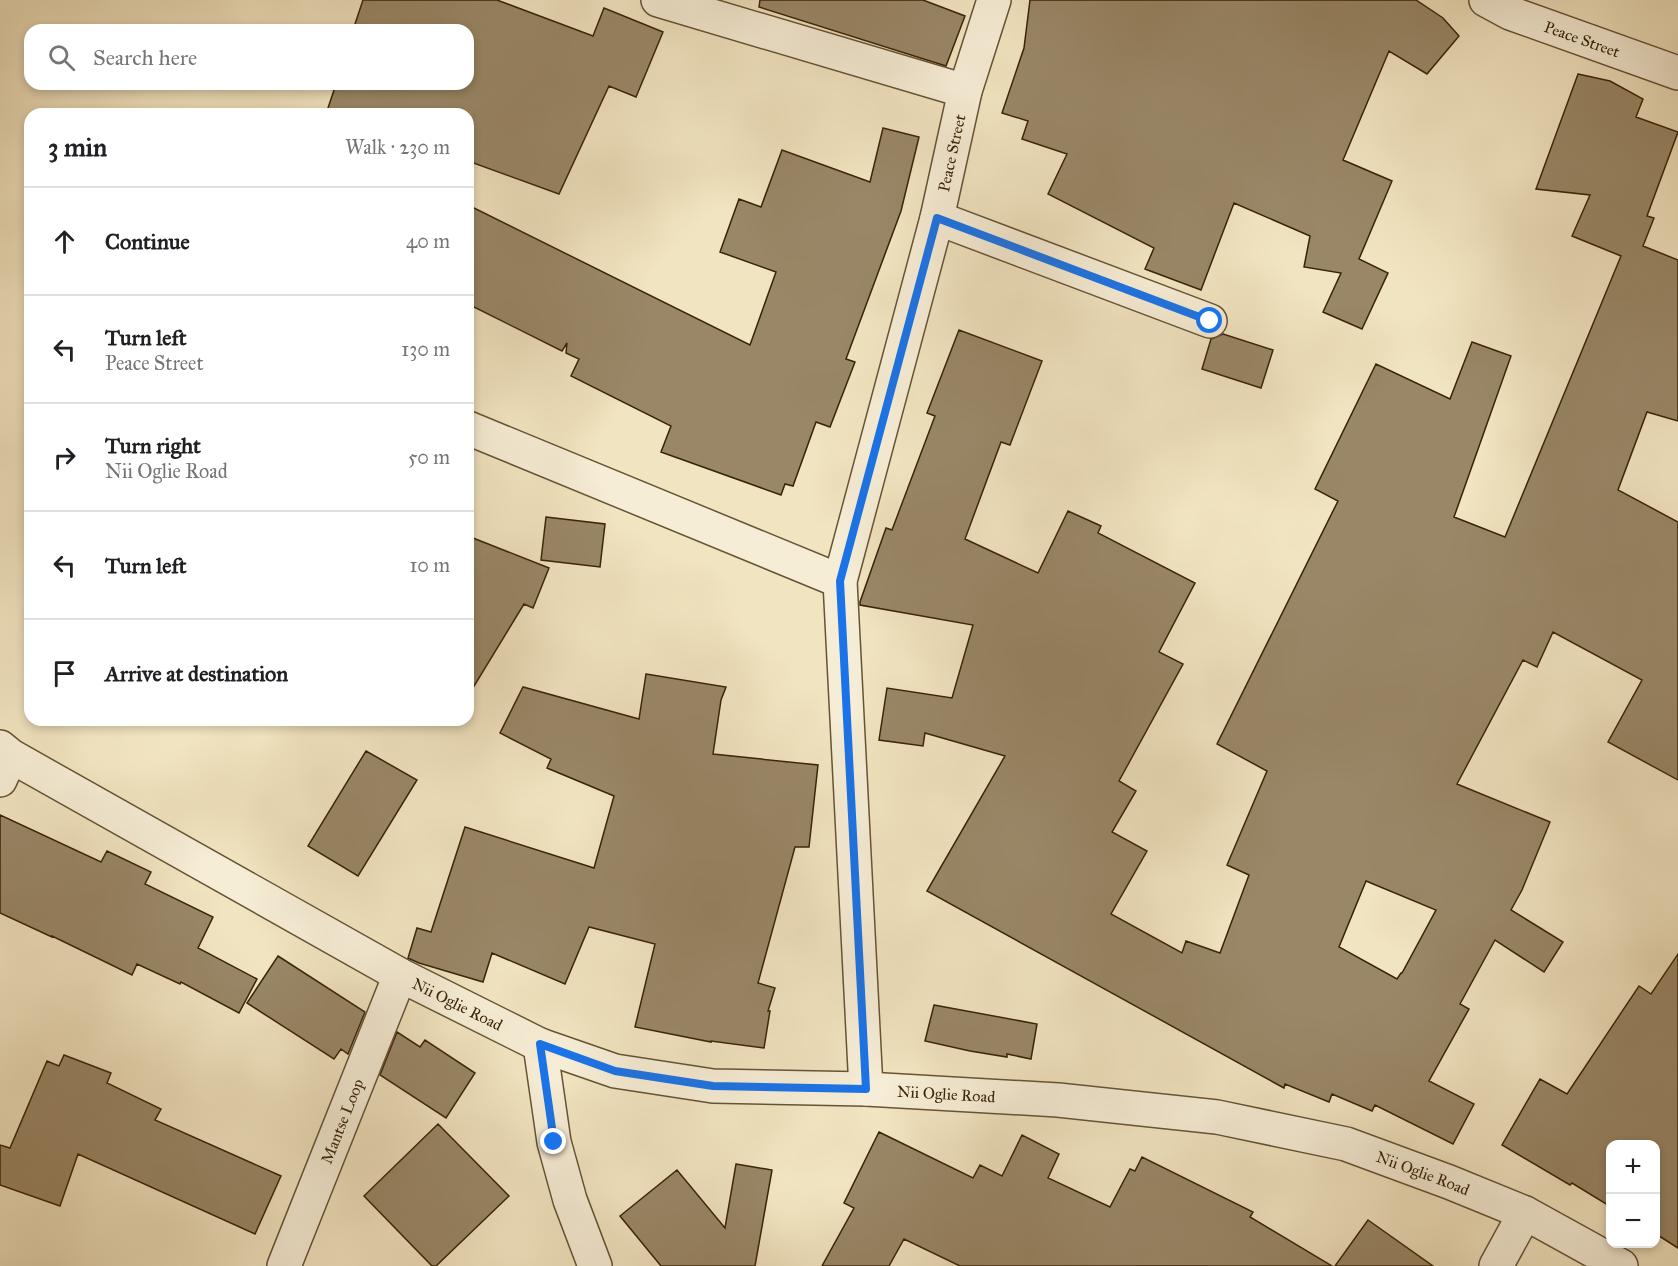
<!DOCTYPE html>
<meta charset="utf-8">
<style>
:root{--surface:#fff;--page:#f2f2f2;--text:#202124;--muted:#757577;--line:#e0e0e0}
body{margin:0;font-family:"IM FELL Great Primer",serif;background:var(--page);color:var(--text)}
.controls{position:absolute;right:18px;bottom:18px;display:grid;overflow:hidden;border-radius:12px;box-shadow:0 3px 9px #0003}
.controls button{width:54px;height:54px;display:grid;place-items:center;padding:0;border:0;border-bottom:2px solid var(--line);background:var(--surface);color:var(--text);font:30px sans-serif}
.stop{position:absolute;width:18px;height:18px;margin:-14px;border:4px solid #1a73e8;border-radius:50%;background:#fff}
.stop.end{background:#1a73e8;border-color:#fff;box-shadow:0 2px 6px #0008}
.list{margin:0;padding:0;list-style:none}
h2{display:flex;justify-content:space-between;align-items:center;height:78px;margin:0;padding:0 24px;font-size:26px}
h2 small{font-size:20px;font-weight:400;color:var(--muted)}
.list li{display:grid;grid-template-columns:39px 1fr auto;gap:18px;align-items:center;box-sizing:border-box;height:108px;padding:0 24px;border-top:2px solid var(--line)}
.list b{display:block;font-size:22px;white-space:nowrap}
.list p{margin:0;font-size:20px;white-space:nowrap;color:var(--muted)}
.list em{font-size:20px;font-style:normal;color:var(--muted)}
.icon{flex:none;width:33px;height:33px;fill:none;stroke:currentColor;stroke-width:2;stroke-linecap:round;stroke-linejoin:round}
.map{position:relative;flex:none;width:1678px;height:1266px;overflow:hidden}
.search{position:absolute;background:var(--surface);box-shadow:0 3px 9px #0003;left:24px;top:24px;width:450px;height:66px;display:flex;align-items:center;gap:15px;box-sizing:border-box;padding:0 21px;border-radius:18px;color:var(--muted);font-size:22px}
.panel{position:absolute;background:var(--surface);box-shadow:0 3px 9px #0003;left:24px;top:108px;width:450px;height:618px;border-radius:18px}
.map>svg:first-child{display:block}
.building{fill:#998767;stroke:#392307;stroke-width:1.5;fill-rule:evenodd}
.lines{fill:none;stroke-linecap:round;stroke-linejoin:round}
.minor-casing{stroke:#675335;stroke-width:36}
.tertiary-casing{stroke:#675335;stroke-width:36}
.minor{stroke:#f6edd6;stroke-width:33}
.tertiary{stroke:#f6edd6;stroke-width:33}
.route{stroke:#1a73e8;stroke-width:8}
.labels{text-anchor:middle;stroke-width:6;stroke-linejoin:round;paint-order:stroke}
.street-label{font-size:16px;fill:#392307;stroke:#f6edd6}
</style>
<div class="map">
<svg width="1678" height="1266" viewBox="0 0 1678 1266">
<rect width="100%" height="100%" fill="#f1e4c0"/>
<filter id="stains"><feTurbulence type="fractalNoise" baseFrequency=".00333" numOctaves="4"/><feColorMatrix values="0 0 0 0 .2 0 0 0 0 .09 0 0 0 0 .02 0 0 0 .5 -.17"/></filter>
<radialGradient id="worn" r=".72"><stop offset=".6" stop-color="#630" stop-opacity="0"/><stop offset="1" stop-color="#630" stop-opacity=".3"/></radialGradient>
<path class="building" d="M363,0h134l96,36 11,-28 59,24 -27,65 -27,-11 -50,108 -91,-33v-47h-142l10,-30h132v-54h-115z
M760,0h163l42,16 -19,50 -187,-59z
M1030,0h386l27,18 16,18 -32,38 -38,-23 -46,109 49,21 -33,78 29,14 -26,56 -39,-17 18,-39 -37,-6 6,-31 -76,-33 -33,87 -56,-21 9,-21 -106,-54 19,-40 -45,-15 6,-18 -26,-8 22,-65z
M1578,74l32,7 33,18 -7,18 42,15 -31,84 7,2 -11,28 35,14v161l-31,-9 -29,78 60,32v258l-70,-38 34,-62 -89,-48 -16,35 -14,-7 -66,124 93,38 -28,68 -11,20 52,32 -19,30 -49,-32 -35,64 9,5 -40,72 45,23 -21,40 -78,-39 -3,6 -40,-17 -3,8 -44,-18 -1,4 -357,-197 78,-135 -80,-23 -2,13 -44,-6 8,-52 65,10 21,-73 -113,-20v-3l26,-74 6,2 43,-114 -8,-3 32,-83 83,31 -32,84 -9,-3 -36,97 73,34 30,-62 33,15 -3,7 97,50 -36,69 24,12 -64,117 17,10 -24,41 35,19 -36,63 71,39 4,-12 34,12 29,-78 -22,-10 40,-94 -50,-27 121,-243 -23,-12 61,-125 74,35 22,-57 39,14 -57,161 51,20 116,-281 -49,-20 18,-41 -54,-6zM1366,881l70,29 -34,63h-1l-4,6 -58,-32z
M883,128l36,9 -18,74 -55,148 9,3 -25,65 -14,-5 -23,64 -8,-2 -4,11 -120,-43 10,-26 -100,-50 8,-17 -13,-6 1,-10 -5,8 -94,-47v-99l282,140 26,-73 -56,-20 19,-53 22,8 21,-57 88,32z
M1223,334l50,16 -12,38 -59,-19 9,-30z
M546,517l59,7 -5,43 -59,-7z
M468,536l81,32 -16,40 -9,-4 -56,92z
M646,674l80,13 -5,13 -8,54 105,11 -9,82h-14l-37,136 17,5 -7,23h2l-6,37 -53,-7v1l-76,-15 20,-83 -66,-17 -24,57 -73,-31 -9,29 -64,-19 -11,-5 9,-30 14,4 34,-105 129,41 20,-72 -67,-28 4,-9 -51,-26 23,-46 116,32z
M366,751l51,29 -59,96 -50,-30z
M0,815l101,47 6,-11 44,21 -6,12 68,33 -15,31 59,31 -18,34 -58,-31 -1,2 -43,-20 -5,11 -80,-39v1l-52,-24z
M1678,954v294l-22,-14v-90h-45v63l-39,-24 -2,2 -68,-40 38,-66 27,15 72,-108 12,8z
M278,956l87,56 -17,42 -7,-5 -7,10 -87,-56z
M934,1005l103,19 -6,35 -24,-5v3l-37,-6 -45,-10z
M397,1032l23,15 5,-7 50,33 -29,45 -66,-43z
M64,1055l47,18 -4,10 54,26 -6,11 126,56 -26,58 -177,-80 -18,52 -60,-21v-40l10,3 37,-87 12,5z
M438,1124l71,72 -73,70h-4l-68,-70z
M879,1132l94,46 7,-13 22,11 20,-41 37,19 -11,24 62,29 20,-38 5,2 7,-14 111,55 -3,5 82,49h-372l-56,-27 -15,27h-67l32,-58 -10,-5z
M736,1164l36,6 -17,96h-94l-41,-50 57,-46 48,58z
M1368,1220l65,46h-98z"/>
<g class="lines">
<defs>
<g id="minor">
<path d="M658,0l307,91"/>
<path id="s1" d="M1486,0l24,13 168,60"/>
<path d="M937,218l273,103"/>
<path d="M468,428l372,153"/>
<path d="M0,780l11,-24"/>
<path d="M540,1045l14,97 16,58 25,66"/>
<path id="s2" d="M866,1089l-26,-508 97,-363 28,-127 29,-91"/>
<path id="s3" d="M284,1266l116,-291"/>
<path d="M1496,1266l29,-53"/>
</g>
<g id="tertiary">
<path id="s4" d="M0,747l11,9 389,219 140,70 75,26 98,15 153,3 192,11 159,17 129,27 103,38 76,31 96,53"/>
</g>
</defs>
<use href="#minor" class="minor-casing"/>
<use href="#tertiary" class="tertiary-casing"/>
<use href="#minor" class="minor"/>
<use href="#tertiary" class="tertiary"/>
</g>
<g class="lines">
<path class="route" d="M554,1142l-14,-98 75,27 98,15 153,3 -26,-508 97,-363 273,103"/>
</g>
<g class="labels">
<g class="street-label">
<text dy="6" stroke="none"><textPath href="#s1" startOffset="104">Peace Street</textPath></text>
<text dy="6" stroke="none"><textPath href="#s2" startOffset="951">Peace Street</textPath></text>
<text dy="6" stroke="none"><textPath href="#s4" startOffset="525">Nii Oglie Road</textPath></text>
<text dy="6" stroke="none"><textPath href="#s4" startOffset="1029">Nii Oglie Road</textPath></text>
<text dy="6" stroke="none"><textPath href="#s3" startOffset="156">Mantse Loop</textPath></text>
<text dy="6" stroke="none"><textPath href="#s4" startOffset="1515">Nii Oglie Road</textPath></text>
</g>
</g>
<rect width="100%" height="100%" filter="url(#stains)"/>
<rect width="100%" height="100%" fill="url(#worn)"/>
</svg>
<div class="controls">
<button>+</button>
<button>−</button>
</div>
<div class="stop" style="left:1210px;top:321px"></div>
<div class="stop end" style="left:554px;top:1142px"></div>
<div class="search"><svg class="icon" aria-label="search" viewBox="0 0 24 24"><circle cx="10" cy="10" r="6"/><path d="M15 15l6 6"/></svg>Search here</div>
<section class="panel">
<h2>3 min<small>Walk · 230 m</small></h2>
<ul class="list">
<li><svg class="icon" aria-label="ahead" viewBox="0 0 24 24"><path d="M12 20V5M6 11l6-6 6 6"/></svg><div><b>Continue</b></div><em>40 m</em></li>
<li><svg class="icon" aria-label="left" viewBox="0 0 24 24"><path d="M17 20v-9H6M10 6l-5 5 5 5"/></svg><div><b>Turn left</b><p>Peace Street</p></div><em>130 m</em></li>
<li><svg class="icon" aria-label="right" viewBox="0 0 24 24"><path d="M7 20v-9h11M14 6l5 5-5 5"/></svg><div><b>Turn right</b><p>Nii Oglie Road</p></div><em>50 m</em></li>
<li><svg class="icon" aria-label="left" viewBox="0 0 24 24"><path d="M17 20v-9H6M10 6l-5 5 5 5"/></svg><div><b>Turn left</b></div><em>10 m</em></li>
<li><svg class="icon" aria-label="arrive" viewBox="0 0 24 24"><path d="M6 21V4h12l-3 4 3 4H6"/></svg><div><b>Arrive at destination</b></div></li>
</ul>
</section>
</div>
